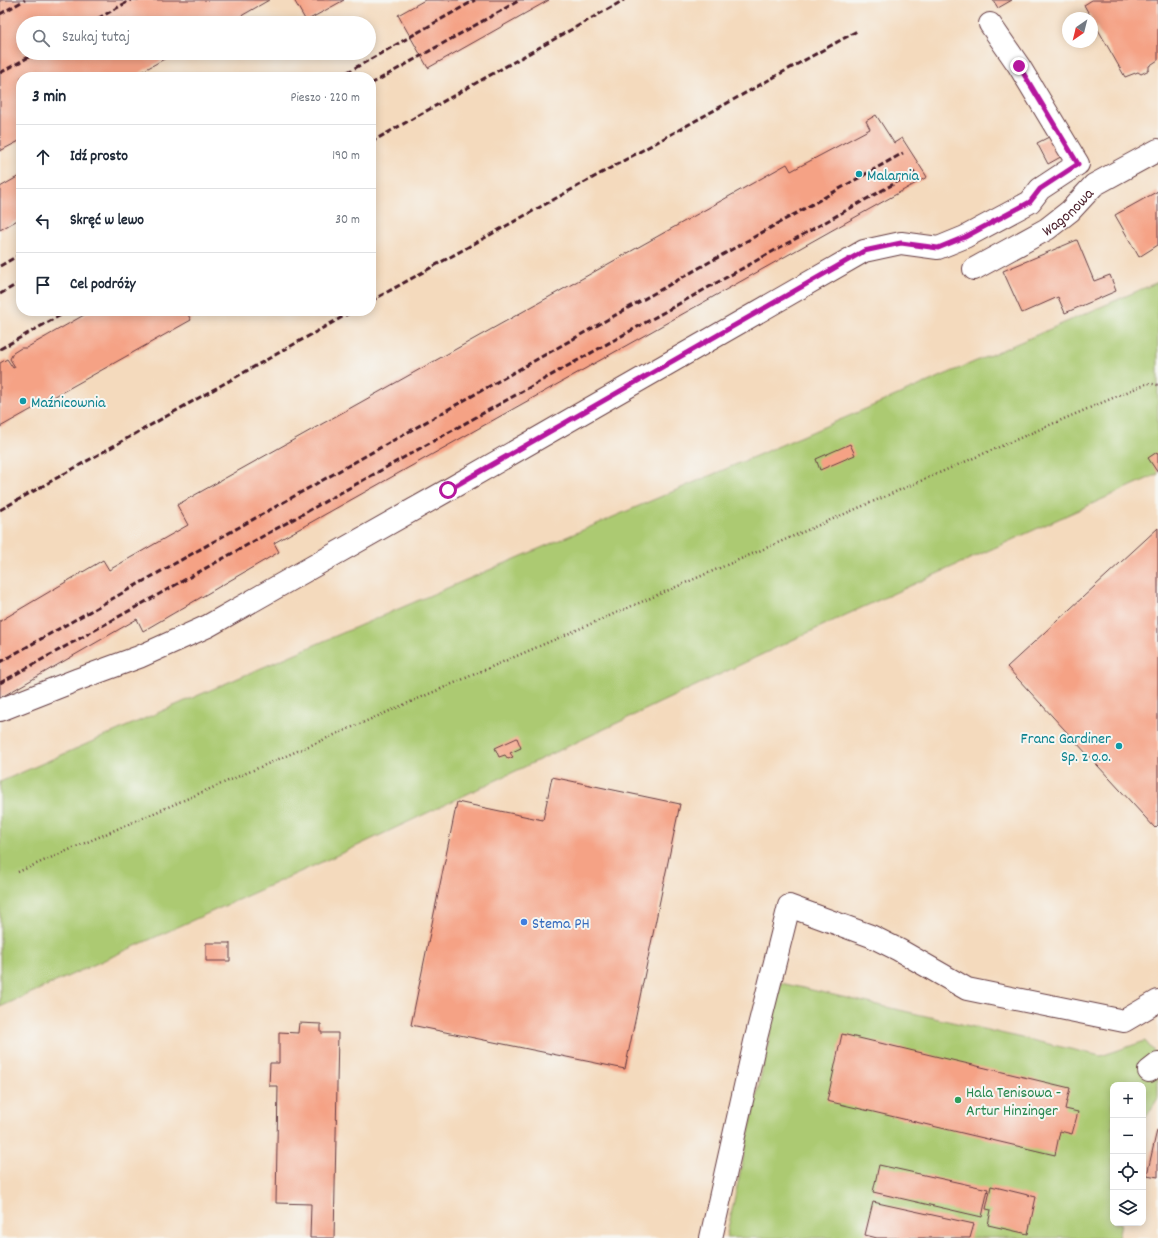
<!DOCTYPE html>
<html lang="pl">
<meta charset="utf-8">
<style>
:root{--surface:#fff;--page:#f6f6f7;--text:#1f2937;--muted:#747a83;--line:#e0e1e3}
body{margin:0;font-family:Dekko,sans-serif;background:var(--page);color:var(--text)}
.controls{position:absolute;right:12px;bottom:12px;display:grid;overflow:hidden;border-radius:8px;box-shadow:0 2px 10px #0003}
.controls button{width:36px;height:36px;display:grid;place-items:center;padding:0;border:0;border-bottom:1px solid var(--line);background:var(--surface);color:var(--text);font:20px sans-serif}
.compass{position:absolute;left:1062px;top:12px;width:36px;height:36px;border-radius:50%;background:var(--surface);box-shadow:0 2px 10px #0003;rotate:215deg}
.stop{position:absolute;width:12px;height:12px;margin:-9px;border:3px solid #b5179e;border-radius:50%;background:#fff}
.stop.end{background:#b5179e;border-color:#fff;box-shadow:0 1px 4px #0008}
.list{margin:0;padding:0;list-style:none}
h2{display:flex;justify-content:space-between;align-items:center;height:52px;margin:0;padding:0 16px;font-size:17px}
h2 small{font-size:13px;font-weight:400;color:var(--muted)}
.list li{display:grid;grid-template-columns:26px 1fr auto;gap:12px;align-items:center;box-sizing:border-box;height:64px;padding:0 16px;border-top:1px solid var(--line)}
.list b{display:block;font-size:15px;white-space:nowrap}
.list em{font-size:13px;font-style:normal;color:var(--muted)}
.icon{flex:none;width:22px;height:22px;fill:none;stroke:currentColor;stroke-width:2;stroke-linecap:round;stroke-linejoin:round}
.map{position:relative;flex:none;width:1158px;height:1238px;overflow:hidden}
.search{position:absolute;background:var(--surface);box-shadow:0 2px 10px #0003;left:16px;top:16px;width:360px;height:44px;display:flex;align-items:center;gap:10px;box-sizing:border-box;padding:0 14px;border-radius:22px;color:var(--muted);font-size:15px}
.panel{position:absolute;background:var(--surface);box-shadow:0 2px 10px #0003;left:16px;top:72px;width:360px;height:244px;border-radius:16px}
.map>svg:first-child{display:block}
.green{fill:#acca72;stroke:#7b744e}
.building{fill:#f5a285}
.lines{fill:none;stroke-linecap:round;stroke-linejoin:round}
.minor-casing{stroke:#643b41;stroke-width:24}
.path{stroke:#643b41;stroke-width:2.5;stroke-dasharray:1 3;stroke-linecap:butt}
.minor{stroke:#fff;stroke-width:22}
.rail{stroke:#4a1f2b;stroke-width:3;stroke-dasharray:6 3;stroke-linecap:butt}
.route{stroke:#b5179e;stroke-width:5}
.culture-dot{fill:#0f9aa8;stroke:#f6f6f2;stroke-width:1.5}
.shop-dot{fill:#3f7fe0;stroke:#f6f6f2;stroke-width:1.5}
.leisure-dot{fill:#2e9e5b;stroke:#f6f6f2;stroke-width:1.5}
.labels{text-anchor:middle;stroke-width:4;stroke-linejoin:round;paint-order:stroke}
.culture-label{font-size:16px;fill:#0d838f;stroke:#f6f6f2;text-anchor:start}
.street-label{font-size:16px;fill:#4a1f2b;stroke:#f6f6f2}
.shop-label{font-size:16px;fill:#366cbe;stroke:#f6f6f2;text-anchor:start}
.leisure-label{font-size:16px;fill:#27864d;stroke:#f6f6f2;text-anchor:start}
</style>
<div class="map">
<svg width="1158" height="1238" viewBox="0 0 1158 1238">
<rect width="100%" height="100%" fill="#f6f6f2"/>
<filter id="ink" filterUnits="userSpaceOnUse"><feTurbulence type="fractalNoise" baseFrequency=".025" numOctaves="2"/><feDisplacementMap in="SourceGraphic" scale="8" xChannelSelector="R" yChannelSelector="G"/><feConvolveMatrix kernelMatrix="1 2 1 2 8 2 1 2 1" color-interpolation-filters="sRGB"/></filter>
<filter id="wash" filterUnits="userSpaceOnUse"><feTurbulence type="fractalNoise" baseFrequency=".012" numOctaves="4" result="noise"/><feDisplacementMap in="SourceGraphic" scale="16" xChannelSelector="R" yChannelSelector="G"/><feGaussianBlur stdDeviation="0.9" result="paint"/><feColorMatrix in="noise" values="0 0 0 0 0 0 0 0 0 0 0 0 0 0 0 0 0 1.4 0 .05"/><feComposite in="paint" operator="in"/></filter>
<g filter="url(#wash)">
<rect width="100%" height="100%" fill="#f4dabd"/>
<path class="green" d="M1158,282v192l-319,144 -486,230 -353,159v-225c385,-170 773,-331 1158,-500z
M781,983l320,73 44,-15 13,15v42l-15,24v-37h-30v138h8l-3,15h-392z"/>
<g id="blocks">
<path class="building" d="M0,0h269l-40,23h-206v30h152l-43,24h-111v63l-21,11z
M294,0h50l-38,21z
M425,0h124l-121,68 -30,-53z
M993,0h19l-14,8z
M1092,0h66v60l-9,6v4l-8,4 -3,-2 -13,5 -41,-72z
M876,115l18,28 8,-5 25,39 -653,366 5,9 -136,79 -6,-12 -137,79v-77l103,-61 6,10 79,-45 -11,-20 610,-341 4,7 79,-42 -4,-8z
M1055,134l11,20 -18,10 -11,-21z
M21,175v43l-21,12v-43z
M1158,191v54l-19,12 -24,-42z
M1077,240l17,41 16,-6 6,16 -51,22 -7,-16 -36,16 -19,-42z
M91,311h95l5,9 -191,107v-64l7,-4 6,9 2,-1 -5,-8 3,-6 8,-5h5z
M850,444l5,11 -35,15 -4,-11z
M1157,452l1,2v19l-10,-15z
M1158,528v297l-3,3 -148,-161z
M517,738l4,10 -11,5 3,4 -5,2 -3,-4 -6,2 -4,-9z
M552,777l128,27 -55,265 -214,-44 46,-223 86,18z
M206,943h24v18h-24z
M299,1023l22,1v9h17l-4,205h-24l1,-34 -35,-1 2,-117h-9l1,-23h9v-31l19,1z
M842,1034l228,54 -5,21 13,3 -6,22 -12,-3 -5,24 -228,-54z
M1157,1130h1v47l-11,-2z
M879,1165l109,24 -6,28 -109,-25z
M991,1186l45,11 -8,37 -40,-9 3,-15 -5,-1z
M873,1202l101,22 -4,14h-93l-12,-3z"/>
</g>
</g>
<g filter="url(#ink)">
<use href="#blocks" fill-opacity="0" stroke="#643b41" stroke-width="1"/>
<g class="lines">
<defs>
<g id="minor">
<path id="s1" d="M974,269l73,-40 23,-18 24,-26 64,-35"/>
<path d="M0,710l79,-31 60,-22 69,-31 240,-136 416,-239 37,-8 37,5 27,-11 65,-35 10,-13 38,-25 -59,-98 -29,-42"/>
<path d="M1149,1071l9,-7"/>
<path d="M711,1238l44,-196 34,-136 82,30 28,14 68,39 157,32 34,-20"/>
</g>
</defs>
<use href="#minor" class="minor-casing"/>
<path class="path" d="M18,872l1048,-454 82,-35 10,2"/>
<use href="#minor" class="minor"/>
<path class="rail" d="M0,14l25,-14
M90,23l41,-23
M0,73l36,-20
M339,77l136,-77
M371,84l149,-84
M371,142l253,-142
M0,266l21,-12
M0,294l21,-12
M371,301l486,-270
M0,349l68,-38
M0,510l353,-199
M0,662l903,-509
M0,683l915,-511"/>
</g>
</g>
<g class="lines" filter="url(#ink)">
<path class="route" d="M448,490l416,-239 37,-8 37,5 27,-11 65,-35 10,-13 38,-25 -59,-98"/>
</g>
<g class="culture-dot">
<circle cx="859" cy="174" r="4"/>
<circle cx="23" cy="401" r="4"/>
<circle cx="1119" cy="746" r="4"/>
</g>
<circle class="shop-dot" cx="524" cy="922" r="4"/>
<circle class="leisure-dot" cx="958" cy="1100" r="4"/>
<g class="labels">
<g class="culture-label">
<text x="867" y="180">Malarnia</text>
<text x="31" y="407">Maźnicownia</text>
<text x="1111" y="743" text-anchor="end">Franc Gardiner<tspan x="1111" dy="18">Sp. z o.o.</tspan></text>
</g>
<g class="street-label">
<text dy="6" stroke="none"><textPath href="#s1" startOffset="110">Wagonowa</textPath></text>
</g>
<g class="shop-label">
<text x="532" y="928">Stema PH</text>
</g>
<g class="leisure-label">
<text x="966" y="1097">Hala Tenisowa -<tspan x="966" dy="18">Artur Hinzinger</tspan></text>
</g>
</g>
</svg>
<div class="controls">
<button>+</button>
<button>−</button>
<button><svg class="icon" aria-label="locate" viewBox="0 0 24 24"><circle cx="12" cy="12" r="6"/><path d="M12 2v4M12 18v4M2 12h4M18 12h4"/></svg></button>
<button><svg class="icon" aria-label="layers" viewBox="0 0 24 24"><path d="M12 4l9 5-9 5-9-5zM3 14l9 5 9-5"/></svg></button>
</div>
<svg class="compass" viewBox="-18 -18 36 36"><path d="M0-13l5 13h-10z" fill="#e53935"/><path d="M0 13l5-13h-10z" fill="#747a83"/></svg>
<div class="stop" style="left:448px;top:490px"></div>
<div class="stop end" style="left:1019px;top:66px"></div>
<div class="search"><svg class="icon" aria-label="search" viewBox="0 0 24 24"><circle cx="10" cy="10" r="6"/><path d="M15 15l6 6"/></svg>Szukaj tutaj</div>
<section class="panel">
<h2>3 min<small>Pieszo · 220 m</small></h2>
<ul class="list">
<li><svg class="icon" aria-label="ahead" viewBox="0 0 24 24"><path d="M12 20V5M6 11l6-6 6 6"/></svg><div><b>Idź prosto</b></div><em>190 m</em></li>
<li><svg class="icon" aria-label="left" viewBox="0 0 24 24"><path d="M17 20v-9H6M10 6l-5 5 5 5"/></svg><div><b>Skręć w lewo</b></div><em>30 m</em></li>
<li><svg class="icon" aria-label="arrive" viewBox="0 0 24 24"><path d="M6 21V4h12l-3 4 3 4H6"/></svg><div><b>Cel podróży</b></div></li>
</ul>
</section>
</div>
